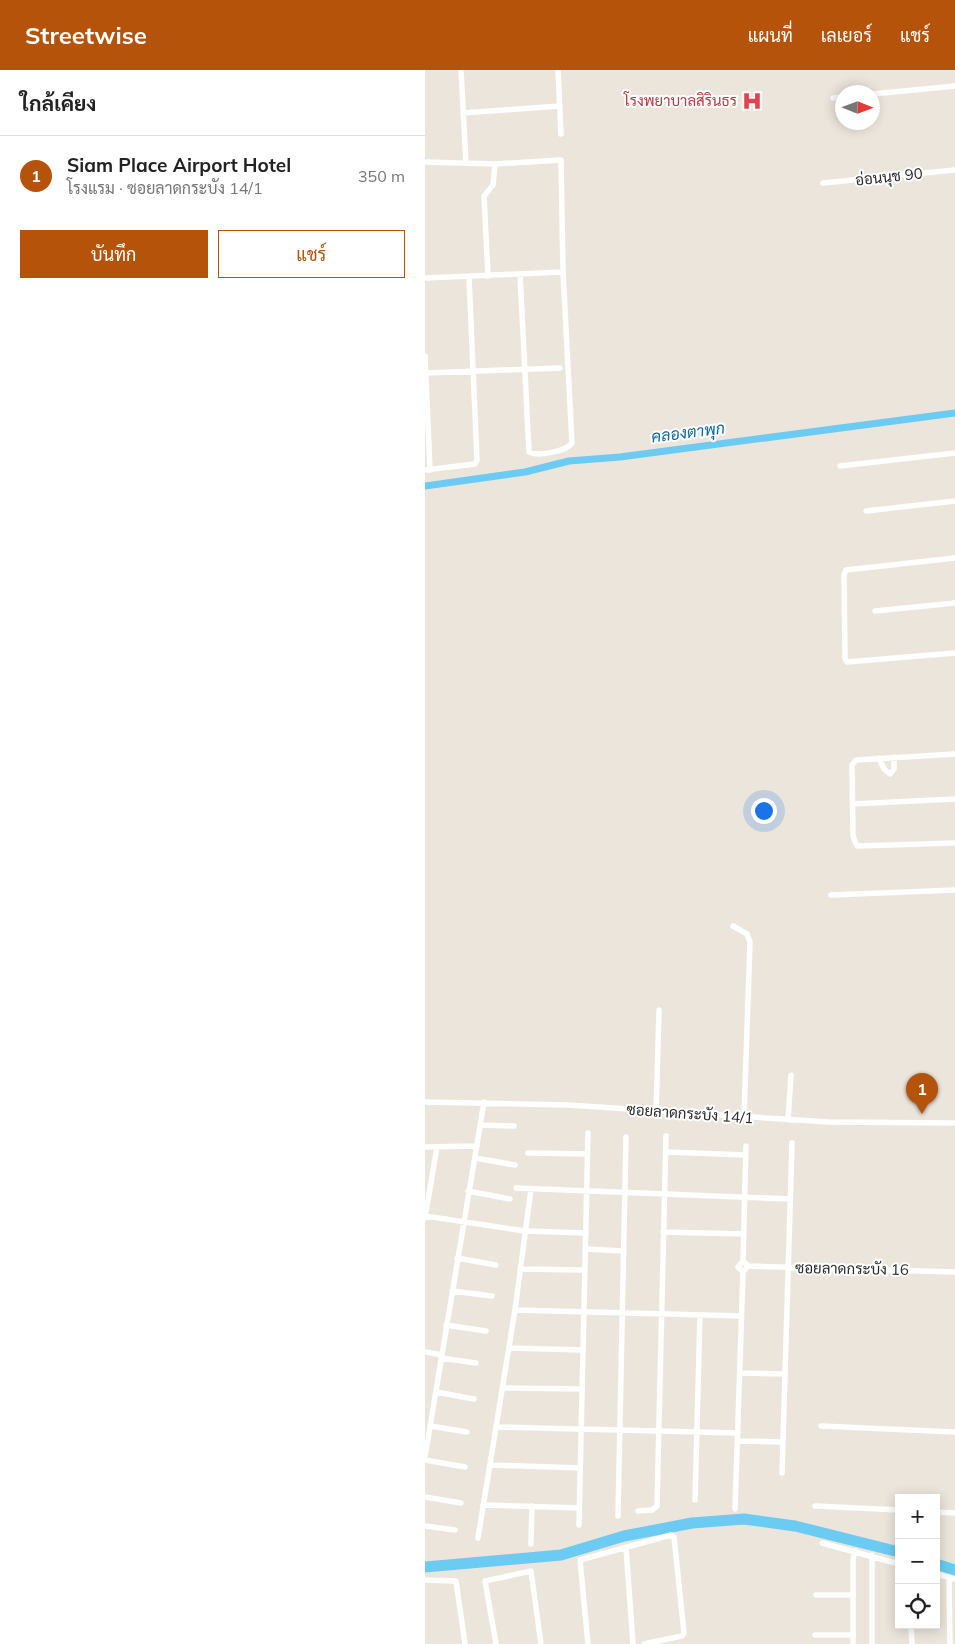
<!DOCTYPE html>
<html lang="th">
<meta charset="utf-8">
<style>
:root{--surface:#fff;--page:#f6f6f6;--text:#222;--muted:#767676;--line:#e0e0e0;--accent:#b45309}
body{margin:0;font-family:Mulish,Sarabun,sans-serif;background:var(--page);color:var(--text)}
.controls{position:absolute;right:15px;bottom:15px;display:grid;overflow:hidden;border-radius:0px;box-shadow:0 2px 12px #0003}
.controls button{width:45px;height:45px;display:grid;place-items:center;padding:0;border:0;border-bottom:1px solid var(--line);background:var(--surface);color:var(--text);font:25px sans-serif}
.compass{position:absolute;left:410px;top:15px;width:45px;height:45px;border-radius:50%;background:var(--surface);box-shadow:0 2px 12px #0003;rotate:91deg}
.you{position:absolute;left:338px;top:740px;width:18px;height:18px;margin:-12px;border:4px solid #fff;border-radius:50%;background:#1a73e8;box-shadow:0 0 0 8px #1a73e833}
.badge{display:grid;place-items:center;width:32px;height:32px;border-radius:50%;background:var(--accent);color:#fff;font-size:16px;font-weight:700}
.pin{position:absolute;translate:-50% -41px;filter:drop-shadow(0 1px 2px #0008)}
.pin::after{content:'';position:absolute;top:26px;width:18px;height:15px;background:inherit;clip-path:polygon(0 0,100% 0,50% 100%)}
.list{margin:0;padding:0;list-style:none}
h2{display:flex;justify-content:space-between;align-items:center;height:65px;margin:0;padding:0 20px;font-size:21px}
h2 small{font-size:16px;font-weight:400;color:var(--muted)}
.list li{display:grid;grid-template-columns:32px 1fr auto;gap:15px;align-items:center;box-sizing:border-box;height:80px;padding:0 20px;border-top:1px solid var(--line)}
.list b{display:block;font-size:19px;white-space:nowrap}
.list p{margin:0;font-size:16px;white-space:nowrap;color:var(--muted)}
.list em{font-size:16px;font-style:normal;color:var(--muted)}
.actions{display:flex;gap:10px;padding:15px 20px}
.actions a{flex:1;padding:11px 0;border:1px solid var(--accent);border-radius:0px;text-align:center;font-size:18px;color:var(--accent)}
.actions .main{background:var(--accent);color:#fff}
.icon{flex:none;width:28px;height:28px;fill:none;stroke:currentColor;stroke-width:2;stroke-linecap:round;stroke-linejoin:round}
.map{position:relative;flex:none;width:530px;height:1574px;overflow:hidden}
header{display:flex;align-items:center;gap:30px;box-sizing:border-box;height:70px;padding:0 25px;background:var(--accent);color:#fff}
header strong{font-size:24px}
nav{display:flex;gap:28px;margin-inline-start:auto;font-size:18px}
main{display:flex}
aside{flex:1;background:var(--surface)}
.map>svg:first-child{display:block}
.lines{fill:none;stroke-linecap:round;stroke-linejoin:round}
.canal{stroke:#6bcbf2;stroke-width:7}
.river{stroke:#6bcbf2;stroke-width:11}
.street{stroke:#fff;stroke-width:5.5}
.labels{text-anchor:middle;stroke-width:4;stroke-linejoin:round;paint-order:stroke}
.health-label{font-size:15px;fill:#be3a42;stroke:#fff;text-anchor:end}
.street-label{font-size:15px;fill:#2a2a2a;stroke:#fff}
.water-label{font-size:16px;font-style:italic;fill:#0a689e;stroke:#fff}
</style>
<header>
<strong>Streetwise</strong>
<nav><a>แผนที่</a><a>เลเยอร์</a><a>แชร์</a></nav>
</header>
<main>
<aside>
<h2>ใกล้เคียง<small></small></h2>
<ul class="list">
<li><span class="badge">1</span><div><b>Siam Place Airport Hotel</b><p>โรงแรม · ซอยลาดกระบัง 14/1</p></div><em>350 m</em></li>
</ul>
<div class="actions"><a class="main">บันทึก</a><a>แชร์</a></div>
</aside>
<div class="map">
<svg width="530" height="1574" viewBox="0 0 530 1574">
<rect width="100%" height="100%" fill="#ece5db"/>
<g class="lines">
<path class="canal" d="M0,416l100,-14 44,-11 51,-4 335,-44"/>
<path class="river" d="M511,1494l19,6
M0,1497l136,-12 63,-19 68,-13 52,-4 51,7 104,26"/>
<path class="street" d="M36,0l5,93
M133,0l3,64
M448,24l82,-8
M408,28l10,-1
M38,43l97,-7
M0,92l70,2 66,-4 2,112 9,171c-5,8 -35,14 -43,9l-9,-178
M398,113l132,-13
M63,206l-4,-80 9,-11 2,-21
M0,208l138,-6
M0,286l5,114
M1,303l134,-5
M415,396l115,-13
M0,400l50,-6 2,-4 -8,-183
M441,441l89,-10
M530,488l-109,12 -2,5 1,83 2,4 108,-9
M450,541l80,-8
M530,684l-99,6 -4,5 1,71 4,10 98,-3
M454,688l5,11 6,5 4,-5v-12
M428,734l102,-5
M406,825l124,-5
M308,856l14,8 3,8 -6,175
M0,1032l143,3 261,17 126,1
M231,1042l3,-102
M363,1050l3,-45
M55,1055l34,1
M0,1077l52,-1
M241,1082l80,3
M103,1083l59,1
M50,1088l40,7
M91,1118l274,11
M43,1121l42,8
M0,1146l100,15 61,2
M0,1148l12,-71
M238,1162l81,2
M160,1179l39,2
M32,1188l39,7
M318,1191l5,5 -5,6 -5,-5 5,-6 3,-115
M323,1196l207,6
M95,1199l65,1
M27,1221l40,5
M90,1240l226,6
M21,1255l40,6
M84,1278l74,2
M0,1282l17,3
M16,1288l35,5
M315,1303l45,1
M77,1318l80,1
M11,1322l38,7
M5,1356l37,6
M396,1356l134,6
M71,1357l242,6
M313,1371l44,1
M0,1387l59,-355
M0,1390l40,7
M65,1395l90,3
M357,1403l10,-330
M0,1427l36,6
M270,1430l5,-185
M58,1435l96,3
M390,1436l84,4
M310,1439l8,-237
M213,1441l14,-1 5,-4 9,-370
M511,1442l19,1
M193,1446l8,-379
M154,1455l9,-392
M0,1456l30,4
M53,1468l37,-228 16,-121
M397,1473l77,21
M106,1474l1,-38
M201,1478l7,96
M511,1504l19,5
M524,1507l1,67
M0,1510l31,1 9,63
M391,1525h37
M486,1555l1,19
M390,1565h38
M71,1574l-11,-63 46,-10 10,73
M163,1574l-8,-84 91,-25 3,2 10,96 -2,3 -38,8
M428,1574v-85l2,-8
M447,1574v-89"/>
</g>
<defs>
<symbol id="hospital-bare" viewBox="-9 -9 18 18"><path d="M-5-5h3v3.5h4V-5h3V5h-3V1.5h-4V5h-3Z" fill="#e0444e" stroke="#fff" stroke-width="2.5" paint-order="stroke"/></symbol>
</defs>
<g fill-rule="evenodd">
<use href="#hospital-bare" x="313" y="17" width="28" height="28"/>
</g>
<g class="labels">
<g class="health-label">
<text x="312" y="36">โรงพยาบาลสิรินธร</text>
</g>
<g class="street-label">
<text transform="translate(464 107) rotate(-6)" y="5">อ่อนนุช 90</text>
<text transform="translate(265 1044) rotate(4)" y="5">ซอยลาดกระบัง 14/1</text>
<text transform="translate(427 1199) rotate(1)" y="5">ซอยลาดกระบัง 16</text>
</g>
<g class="water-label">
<text transform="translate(263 362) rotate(-7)" y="6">คลองตาพุก</text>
</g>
</g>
</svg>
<div class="controls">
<button>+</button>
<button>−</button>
<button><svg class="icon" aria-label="locate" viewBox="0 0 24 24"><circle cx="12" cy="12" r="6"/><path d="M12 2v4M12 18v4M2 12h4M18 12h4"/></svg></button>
</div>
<svg class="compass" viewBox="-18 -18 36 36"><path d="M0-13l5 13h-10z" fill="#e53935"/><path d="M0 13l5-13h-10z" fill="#767676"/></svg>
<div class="you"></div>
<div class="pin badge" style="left:497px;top:1044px">1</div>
</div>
</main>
